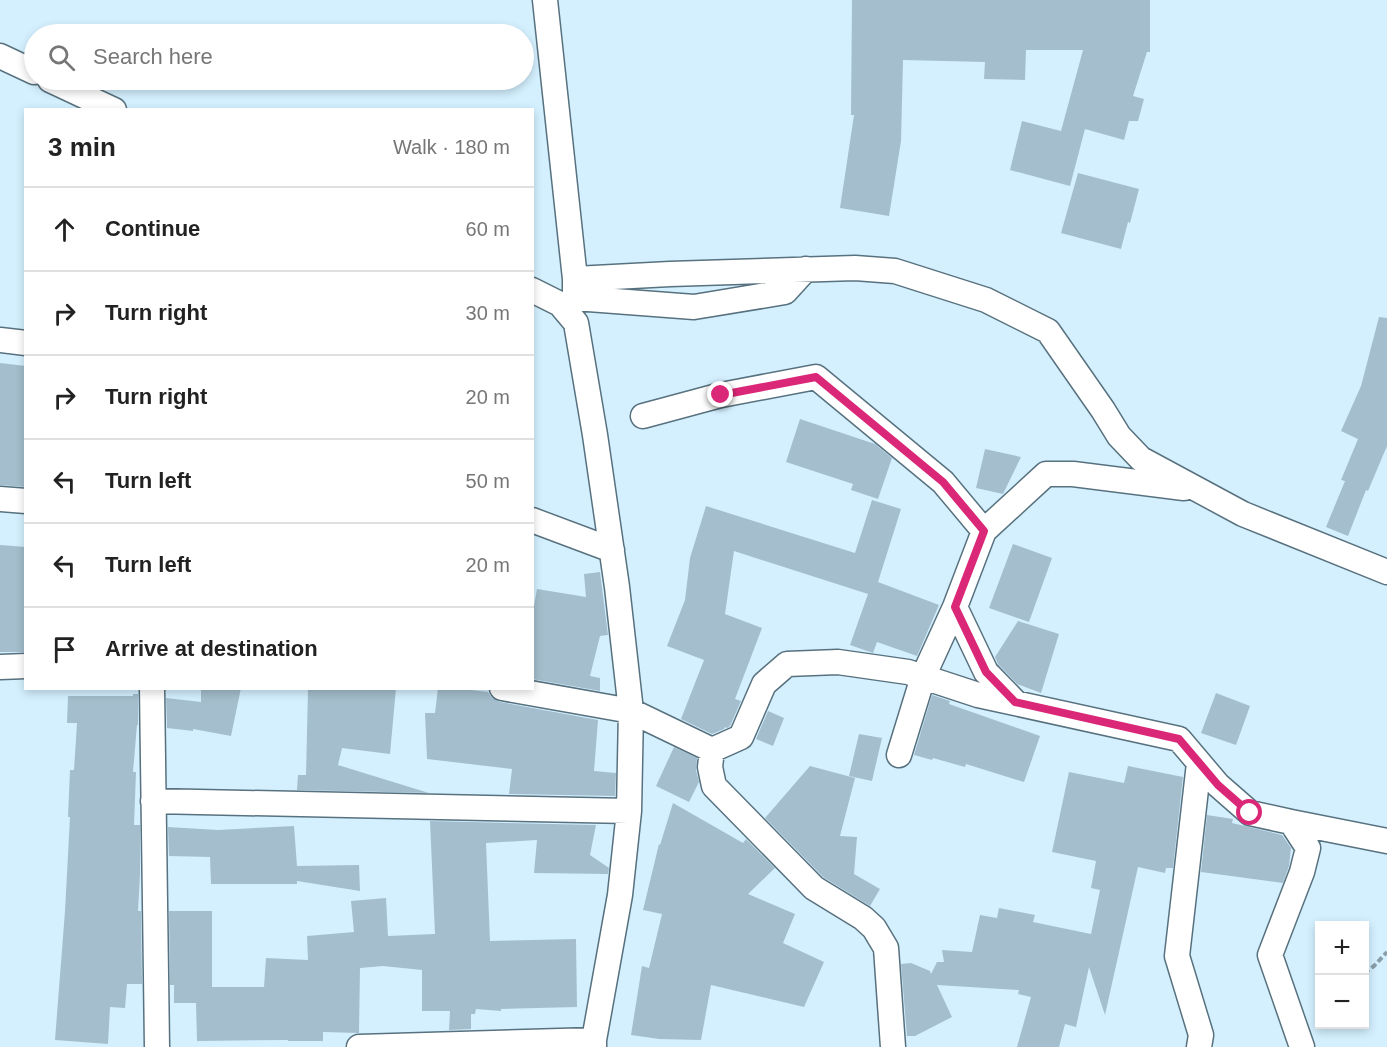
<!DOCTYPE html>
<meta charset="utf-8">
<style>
:root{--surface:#fff;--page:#f6f6f6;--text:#222;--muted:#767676;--line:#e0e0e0}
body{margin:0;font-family:Helvetica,sans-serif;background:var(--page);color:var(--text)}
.controls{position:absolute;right:18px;bottom:18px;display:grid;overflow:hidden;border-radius:0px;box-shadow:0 3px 9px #0003}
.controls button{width:54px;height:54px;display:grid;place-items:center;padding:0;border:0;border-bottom:2px solid var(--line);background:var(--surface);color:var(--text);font:30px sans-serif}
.stop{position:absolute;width:18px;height:18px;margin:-14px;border:4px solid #db2777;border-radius:50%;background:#fff}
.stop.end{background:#db2777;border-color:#fff;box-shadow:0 2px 6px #0008}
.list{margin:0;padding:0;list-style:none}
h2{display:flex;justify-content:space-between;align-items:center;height:78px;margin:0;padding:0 24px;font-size:26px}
h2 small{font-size:20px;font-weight:400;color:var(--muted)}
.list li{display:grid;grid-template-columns:39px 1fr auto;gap:18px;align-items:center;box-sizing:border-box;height:84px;padding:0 24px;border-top:2px solid var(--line)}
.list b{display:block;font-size:22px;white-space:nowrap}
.list em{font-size:20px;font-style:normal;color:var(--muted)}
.icon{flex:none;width:33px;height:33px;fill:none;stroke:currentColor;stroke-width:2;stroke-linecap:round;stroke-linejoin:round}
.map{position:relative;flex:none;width:1387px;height:1047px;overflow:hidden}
.search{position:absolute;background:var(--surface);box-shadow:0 3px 9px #0003;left:24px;top:24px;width:510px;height:66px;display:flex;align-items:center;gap:15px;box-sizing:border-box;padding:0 21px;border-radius:33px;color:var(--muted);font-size:22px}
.panel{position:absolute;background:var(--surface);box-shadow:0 3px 9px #0003;left:24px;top:108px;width:510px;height:582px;border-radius:0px}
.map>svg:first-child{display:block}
.building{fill:#a4becd}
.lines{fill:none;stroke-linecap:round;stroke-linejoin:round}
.street-casing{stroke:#58717e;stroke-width:27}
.path{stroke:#8a9ea9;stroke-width:4;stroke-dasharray:6 3;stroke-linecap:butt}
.street{stroke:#fff;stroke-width:24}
.route{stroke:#db2777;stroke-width:8}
</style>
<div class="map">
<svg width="1387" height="1047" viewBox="0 0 1387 1047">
<rect width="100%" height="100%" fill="#d4f0ff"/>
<path class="building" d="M852,0h298v52h-3l-14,44 11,3 -6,22h-9l-5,19 -39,-11 -15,57 -60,-16 12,-49 39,10 22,-81h-57l-1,30 -41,-1 1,-17 -82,-2 -2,81 -12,75 -49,-8 14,-93h-3z
M1078,173l61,16 -9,34 -2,-1 -7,27 -60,-16z
M1379,317l8,1v128l-19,45 -2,-1 -18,46 -22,-9 19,-46 -4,-1 17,-41 -17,-8 20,-45z
M0,363l26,3v121l-26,-2z
M800,419l75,25 17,14 -14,41 -27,-9 2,-6 -67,-22z
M985,449l36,8 -18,37 -27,-6z
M872,500l29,9 -23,73 61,23 -22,51 -40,-14 -4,11 -23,-8 18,-51 -134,-43 -9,63 37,14 -27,71 6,2 -11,25 -3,2 -2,-1 -1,2 -12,5 -31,-15 23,-59 -37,-14 18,-46 5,-42 16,-52 149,47z
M1013,544l39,14 -23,64 -40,-14z
M0,545l26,2v105h-26z
M600,572l8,63 -8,1 -10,40 10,2v13l-68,-12v-62l5,-28 49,8 -2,-23z
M1018,621l41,13 -18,59 -24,-9 -19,-20 -3,-7z
M201,688h40l-10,48 -38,-7v2l-26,-3 -1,-30 35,4z
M308,688h88l-6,66 -48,-6 -4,17 91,28 -132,-3 1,-15h8z
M438,688h17l33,4 4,6 8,4 98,18 -4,51 22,2 -1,23 -106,-2 3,-25 -85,-10 -2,-46h10z
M1216,693l34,13 -14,39 -35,-12z
M133,694h5v31h-1l-4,47h3l-2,53h6v50l-2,36h3l1,73h-15l-2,24 -15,-1 -2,37 -53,-4 10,-129 5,-94h-2l2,-47h4l3,-47h-10l1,-27h65z
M932,695l18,6 -1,3 91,32 -16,46 -58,-18 -1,3 -32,-9 -1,2 -18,-5z
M768,711l16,7 -11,28 -17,-7z
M859,734l23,4 -10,43 -23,-5z
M674,747l23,11 -1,12 3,12 -10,20 -33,-16z
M810,766l45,12 -15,58 17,1 -3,37 26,15 -10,17 -47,-29 -58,-59z
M1128,766l55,11 -10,91h-7l-1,5 -27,-6 -33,148 -16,-48 -13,60 -11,-3 -6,23h-42l14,-50 -13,-3 1,-4 -82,-5 15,32 -37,19h-8l-6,-72 10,-1 19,8 1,3 6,-12h7l-2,-12 30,2 8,-37 17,3 2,-10 36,7 -2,7 58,12 9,-44 -9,-2 5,-27 -44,-9 17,-80 55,11z
M673,803l70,40 3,-4 29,29 -27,26 47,20 -12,29 41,19 -20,45 -93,-22 -10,55 -42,-1 -28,-4 11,-69 7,2 13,-54 -19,-4 16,-66 1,1z
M1207,815l26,4 -1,4 50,12 9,13 -2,18 -6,17 -82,-11z
M430,821l166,4 -6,30 19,13 -1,6 -74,-1 3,-33 -51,3 4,98 86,-2 1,68 -76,2v2l-25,-2 -1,5h-4v15l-22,1 1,-19h-28v-41l-39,-4 -23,2 -1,65 -36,-1v9h-35v-1l-91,1 -1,-38h-22v-18h-4l-1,-74h43v76h52l2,-29 42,2 -1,-24 47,-4 -3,-31 35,-3 2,38 47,-2z
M294,826l3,40 62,-1 1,26 -63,-10v3h-86l-1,-27 -41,-1 -1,-29 50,3z"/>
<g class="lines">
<defs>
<path id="street" d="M545,0l30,279v15
M0,56l34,16
M50,80l64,30
M575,279l95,-5 185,-6 40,3 91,29 62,31 55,79 16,26 22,23 102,55 144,58
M532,290l28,14 16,19 19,112 22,152 14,124 -2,100 -9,84 -26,145v7
M575,298l119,9 91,-15 21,-23
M0,340l26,3
M643,416l78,-21 95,-18 127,105 41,49 -29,76 31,65 29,30
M0,499l26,2
M532,520l80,30
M984,531l62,-57h27l111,14
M0,667l26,-1
M152,688l5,359
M502,688l129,23 81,39 29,-13 23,-53 23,-20 51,-2 70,10 70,23 201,44 39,46 32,28 41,9 17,26 -6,24 -32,83 32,92
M712,750l-2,17 4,19 100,102 49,30 11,10 12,20 7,99
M899,755l24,-78 32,-70
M153,801l476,10
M1291,822l96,19
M359,1047l235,-7
M1199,1047l2,-12 -24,-79 22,-193"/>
</defs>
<use href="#street" class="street-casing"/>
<path class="path" d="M1364,973l10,-7 13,-14"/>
<use href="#street" class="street"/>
</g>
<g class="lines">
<path class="route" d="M721,395l95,-18 127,105 41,49 -29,76 31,65 29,30 164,37 39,46 32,28"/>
</g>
</svg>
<div class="controls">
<button>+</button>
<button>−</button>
</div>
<div class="stop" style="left:1250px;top:813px"></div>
<div class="stop end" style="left:721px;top:395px"></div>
<div class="search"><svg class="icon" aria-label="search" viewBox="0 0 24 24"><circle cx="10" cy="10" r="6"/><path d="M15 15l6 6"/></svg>Search here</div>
<section class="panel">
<h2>3 min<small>Walk · 180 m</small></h2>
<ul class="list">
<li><svg class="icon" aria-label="ahead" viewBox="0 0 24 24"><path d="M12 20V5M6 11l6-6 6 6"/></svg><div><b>Continue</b></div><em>60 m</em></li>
<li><svg class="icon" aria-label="right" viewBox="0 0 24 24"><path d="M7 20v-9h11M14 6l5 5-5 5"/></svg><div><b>Turn right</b></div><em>30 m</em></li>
<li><svg class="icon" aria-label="right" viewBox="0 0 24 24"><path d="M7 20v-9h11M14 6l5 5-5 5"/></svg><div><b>Turn right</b></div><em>20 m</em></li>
<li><svg class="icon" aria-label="left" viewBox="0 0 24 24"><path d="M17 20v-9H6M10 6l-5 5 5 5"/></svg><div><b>Turn left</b></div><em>50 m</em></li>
<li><svg class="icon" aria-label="left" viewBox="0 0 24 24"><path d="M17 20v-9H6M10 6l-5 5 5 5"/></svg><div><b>Turn left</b></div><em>20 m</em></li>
<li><svg class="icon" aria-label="arrive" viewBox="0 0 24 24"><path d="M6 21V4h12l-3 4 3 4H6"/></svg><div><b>Arrive at destination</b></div></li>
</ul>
</section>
</div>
